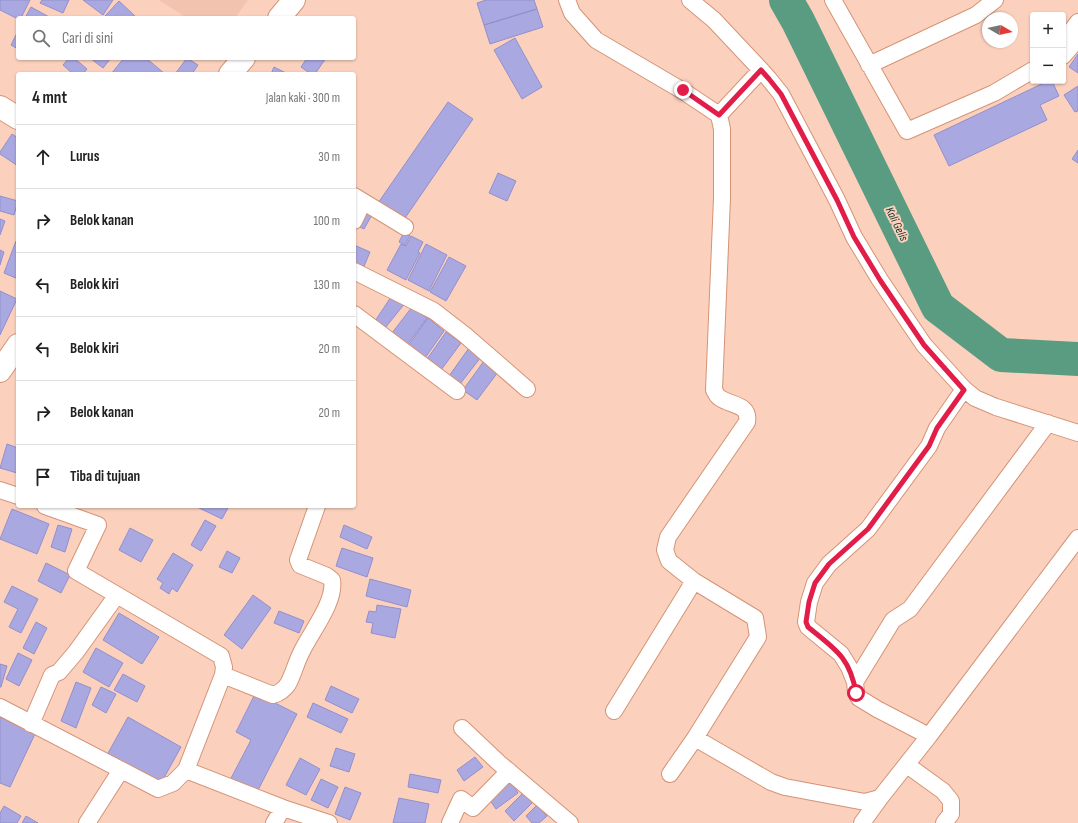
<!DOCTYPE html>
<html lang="id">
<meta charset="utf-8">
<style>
:root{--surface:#fff;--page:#f2f2f2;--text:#222;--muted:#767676;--line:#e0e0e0}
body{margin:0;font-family:"Sofia Sans Condensed",sans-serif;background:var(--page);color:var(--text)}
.controls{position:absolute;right:12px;top:12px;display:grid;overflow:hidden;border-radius:4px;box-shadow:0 1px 3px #0004}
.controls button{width:36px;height:36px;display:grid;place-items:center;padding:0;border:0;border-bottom:1px solid var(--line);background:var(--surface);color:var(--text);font:20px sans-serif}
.compass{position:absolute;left:982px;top:12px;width:36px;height:36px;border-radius:50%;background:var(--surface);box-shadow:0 1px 3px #0004;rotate:99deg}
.stop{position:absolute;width:12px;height:12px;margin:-9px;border:3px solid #e11d48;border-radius:50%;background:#fff}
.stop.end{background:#e11d48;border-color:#fff;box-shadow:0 1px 4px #0008}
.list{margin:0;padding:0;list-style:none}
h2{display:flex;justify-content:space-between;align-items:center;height:52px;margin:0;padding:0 16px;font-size:17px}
h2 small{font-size:13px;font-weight:400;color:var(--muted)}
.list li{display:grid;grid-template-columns:26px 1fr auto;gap:12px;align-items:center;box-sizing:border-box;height:64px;padding:0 16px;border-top:1px solid var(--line)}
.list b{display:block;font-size:15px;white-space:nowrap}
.list em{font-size:13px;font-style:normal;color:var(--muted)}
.icon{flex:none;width:22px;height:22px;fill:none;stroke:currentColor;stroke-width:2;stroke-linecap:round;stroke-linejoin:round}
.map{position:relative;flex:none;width:1078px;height:823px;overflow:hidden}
.search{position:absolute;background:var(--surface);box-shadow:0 1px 3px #0004;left:16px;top:16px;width:340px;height:44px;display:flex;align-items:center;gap:10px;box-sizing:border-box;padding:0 14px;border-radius:4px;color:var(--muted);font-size:15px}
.panel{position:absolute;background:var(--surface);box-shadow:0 1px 3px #0004;left:16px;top:72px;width:340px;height:436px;border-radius:4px}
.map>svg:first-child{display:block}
.built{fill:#f2c3ae}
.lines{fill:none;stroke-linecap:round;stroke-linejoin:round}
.river{stroke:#599c81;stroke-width:34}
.building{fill:#aaa8e0;stroke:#928fcd}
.street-casing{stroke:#d59375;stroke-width:18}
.secondary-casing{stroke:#d59375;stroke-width:24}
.street{stroke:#fff;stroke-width:16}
.secondary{stroke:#fff;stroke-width:22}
.route{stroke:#e11d48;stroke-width:5}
.labels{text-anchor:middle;stroke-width:4;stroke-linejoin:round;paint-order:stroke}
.water-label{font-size:12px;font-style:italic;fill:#103024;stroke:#fbd1be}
</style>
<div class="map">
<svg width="1078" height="823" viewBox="0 0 1078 823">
<rect width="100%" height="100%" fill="#fbd1be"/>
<path class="built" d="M159,0h89l-13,18h-48z"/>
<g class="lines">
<path class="river" d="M786,0l12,21 140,286 63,48 77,4"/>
</g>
<path class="building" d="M0,0h30l-9,18 -3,1 -18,-9z
M42,0h27l-6,13 -23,-10z
M83,0h30l-10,15z
M486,0h48l3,9 -53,16 -7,-22z
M119,1l18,17h-31l-1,-2z
M31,7l20,11h-26z
M537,9l6,18 -53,17 -6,-19z
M18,31v18l-7,-4z
M515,38l27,49 -20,12 -28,-49z
M1078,54v19l-9,-6z
M69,58h5l13,11 -4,5h-10l-10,-9z
M90,58h21l-8,10z
M124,58h22l19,16h-54z
M187,58l11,7 -6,9h-17z
M307,58h19l-11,16h-4l-10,-7z
M274,67l14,7h-17z
M1048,81h4l7,15 -19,9 7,15 -98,46 -15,-31z
M1078,86v25l-3,1 -11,-17z
M448,102l25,17 -70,102 -25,-18z
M12,134l6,4v28l-18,-12v-2z
M1078,150v13l-6,-4z
M498,173l18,8 -9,20 -18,-8z
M0,196l18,5 -4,14 -14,-4z
M363,208l10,5 -9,16 -10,-5z
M0,219l5,2 -5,14z
M404,232l6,3 -5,10 -6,-3z
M411,236l12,6 -5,10 2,1 -14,27 -19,-10 14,-26 5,2z
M16,241h2v38l-14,-6z
M426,244l21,11 -18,36 -21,-11z
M354,245l16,7 -8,19 -8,-3z
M0,250l4,2 -4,13z
M449,257l17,9 -20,35 -16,-9z
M0,291l17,8 -17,36z
M393,294l13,8 -21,26 -10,-7z
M412,307l15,11 -20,27 -15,-12z
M428,318l16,13 -19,27 -17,-12z
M446,332l15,11 -20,27 -14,-11z
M469,348l12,9 -21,27 -11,-8z
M484,361l14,11 -21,28 -14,-10z
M7,444l11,4 -1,25 -17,-5z
M195,506h34l-7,13z
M12,509l37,15 -12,30 -37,-15z
M205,520l11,6 -15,25 -10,-6z
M58,525l14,4 -7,23 -14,-5z
M344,525l28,12 -5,12 -27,-12z
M130,528l23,12 -12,22 -22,-12z
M342,548l31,10 -6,19 -31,-11z
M227,551l13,7 -8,15 -13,-6z
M173,553l20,12 -16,27 -5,-4 -3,6 -9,-6 3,-5 -6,-4z
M46,563l24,12 -9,18 -23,-12z
M370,579l41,11 -4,17 -41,-11z
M12,586l26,13 -17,34 -12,-6 9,-18 -14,-7z
M253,595l18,13 -29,41 -18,-14z
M377,605l24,4 -6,29 -24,-5 2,-10 -7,-1 3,-11 7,1z
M279,611l25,10 -5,12 -25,-10z
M119,613l40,24 -17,27 -39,-24z
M36,622l11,6 -13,26 -11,-6z
M96,648l27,15 -14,24 -26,-15z
M18,653l14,7 -13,26 -13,-7z
M0,664l7,2 -6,21h-1z
M123,674l22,12 -8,16 -23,-12z
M76,682l15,6 -15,40 -15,-7z
M331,686l28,13 -7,14 -27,-13z
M101,687l15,7 -10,19 -14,-8z
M254,696l7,4 2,-3 34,17 -42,82 -26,-14 22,-42 -15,-8z
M313,703l35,16 -7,14 -34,-16z
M0,717l35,17 -25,53 -10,-4z
M128,717l53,30 -21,38 -53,-30z
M336,748l19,6 -6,18 -19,-6z
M475,757l8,10 -19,14 -7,-11z
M300,758l20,11 -14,26 -20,-10z
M410,774l31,6 -3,13 -30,-6z
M321,779l17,8 -10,21 -17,-8z
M509,779l9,14 -22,16 -9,-13z
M345,787l16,6 -11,27 -15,-6z
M524,792l9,10 -19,19 -9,-10z
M399,798l30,6 -4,19h-32z
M537,805l10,11 -8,7h-7l-6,-7z
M4,806l17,10 -4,7h-17v-10z
M26,816l12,7h-16z"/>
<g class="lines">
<defs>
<path id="street" d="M567,0l5,13 24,27 87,51 36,24 3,14v69l-8,192c2,3 3,7 6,8 12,8 30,6 27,24l-79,115 -3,13 4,11 25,20 61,37 3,19 -63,101 -25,36
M690,0l24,20 47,50
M833,0l74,131 87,-38 39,-23
M1063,42l15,-20
M1063,56l15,-17
M869,65l107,-50 19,-15
M719,115l42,-45 8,9 12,15 56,106 17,37 26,43 44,65 40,44 11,9 21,9 82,26
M354,196l51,31
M354,221l9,-19
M354,271l80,40 31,24 62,54
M354,314l103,77
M0,490l18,6
M45,506l53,19 -22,46 145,85 3,11 -1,8 -37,95 97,38 46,15
M223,675l50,20c7,-2 11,-5 15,-11 5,-9 8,-21 13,-31 9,-20 35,-51 31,-73l-5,-4 -27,-11 -2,-5 19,-54
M855,682l38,-62 17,-11 138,-186
M0,707l158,82 15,-6 13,-13
M614,711l80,-130
M31,724l21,-49 7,-3 17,-20 41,-57
M462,728l37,35 71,60
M929,736l-52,-27 -18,-11 -3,-5 -1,-11 -6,-15 -8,-13 -33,-27 -2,-5 3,-20 6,-19 14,-19 39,-35 61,-83 8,-18 27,-39
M695,738l76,44 14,5 80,15 15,-4 49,-62 149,-198
M907,765l36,26 8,10v13l-7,9
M87,823l34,-53
M274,823l9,-15
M450,823l11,-24 12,9 36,-37
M862,823l18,-25"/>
<path id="secondary" d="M279,18l15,-18
M230,74l14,-16
M0,107l18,11
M0,371l18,-26"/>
</defs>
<use href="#street" class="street-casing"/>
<use href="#secondary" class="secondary-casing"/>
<use href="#street" class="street"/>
<use href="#secondary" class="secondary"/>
</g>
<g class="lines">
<path class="route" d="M683,90l36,25 42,-45 8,9 12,15 56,106 17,37 26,43 44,65 40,45 -27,38 -8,18 -61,83 -39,35 -14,19 -6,19 -3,20 2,5c27,22 42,30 48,66"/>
</g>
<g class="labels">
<g class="water-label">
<text transform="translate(897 224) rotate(64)" y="4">Kali Gelis</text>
</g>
</g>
</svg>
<div class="controls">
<button>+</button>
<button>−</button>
</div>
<svg class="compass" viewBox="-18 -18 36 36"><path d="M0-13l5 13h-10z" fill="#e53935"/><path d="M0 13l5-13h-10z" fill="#767676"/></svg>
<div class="stop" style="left:856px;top:693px"></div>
<div class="stop end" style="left:683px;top:90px"></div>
<div class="search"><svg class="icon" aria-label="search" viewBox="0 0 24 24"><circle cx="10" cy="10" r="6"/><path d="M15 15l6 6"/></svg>Cari di sini</div>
<section class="panel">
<h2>4 mnt<small>Jalan kaki · 300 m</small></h2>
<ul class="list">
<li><svg class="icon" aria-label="ahead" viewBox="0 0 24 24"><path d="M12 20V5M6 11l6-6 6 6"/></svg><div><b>Lurus</b></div><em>30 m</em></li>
<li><svg class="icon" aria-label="right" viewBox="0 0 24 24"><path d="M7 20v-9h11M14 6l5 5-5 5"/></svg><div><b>Belok kanan</b></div><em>100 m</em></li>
<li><svg class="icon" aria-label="left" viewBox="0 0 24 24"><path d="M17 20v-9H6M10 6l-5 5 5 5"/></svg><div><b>Belok kiri</b></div><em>130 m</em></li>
<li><svg class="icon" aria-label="left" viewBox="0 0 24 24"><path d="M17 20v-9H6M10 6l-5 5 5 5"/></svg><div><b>Belok kiri</b></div><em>20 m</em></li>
<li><svg class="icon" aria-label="right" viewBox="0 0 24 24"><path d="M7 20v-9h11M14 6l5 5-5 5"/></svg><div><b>Belok kanan</b></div><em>20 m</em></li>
<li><svg class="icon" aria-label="arrive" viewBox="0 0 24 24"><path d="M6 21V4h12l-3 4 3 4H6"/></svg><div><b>Tiba di tujuan</b></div></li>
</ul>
</section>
</div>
